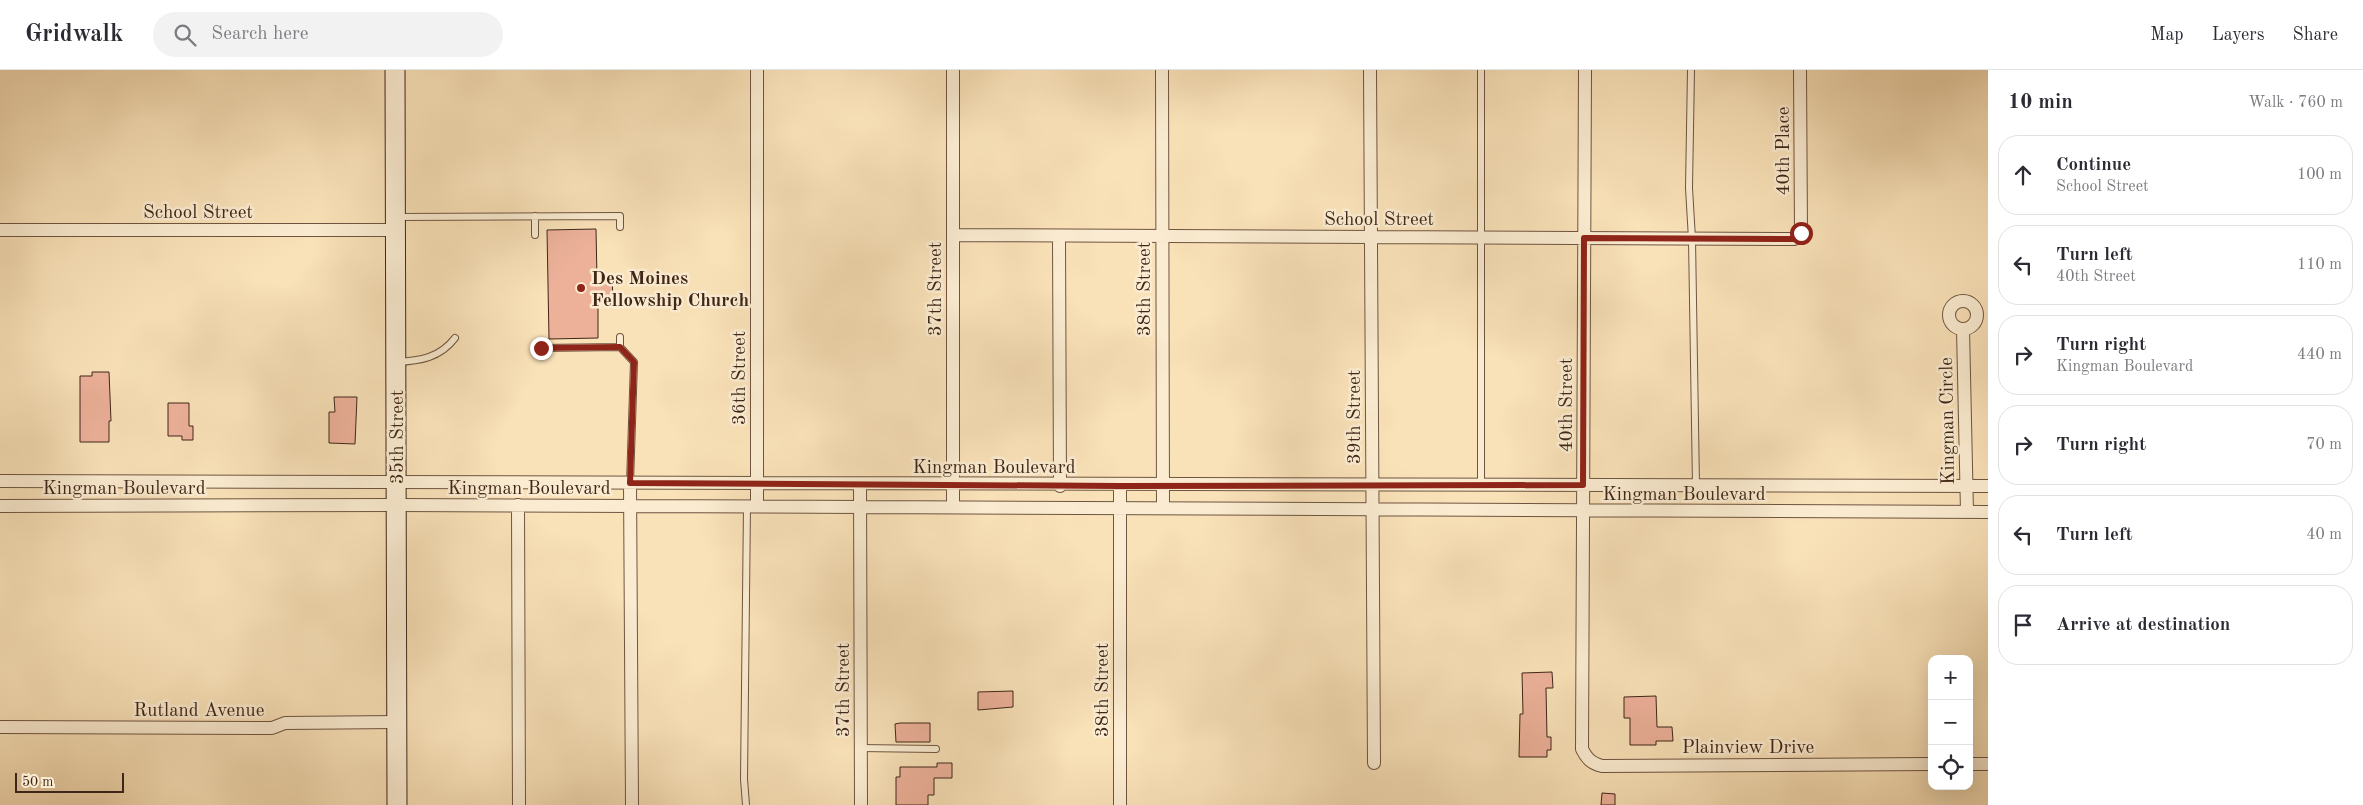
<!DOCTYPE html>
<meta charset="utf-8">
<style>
:root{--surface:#fff;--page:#f2f2f3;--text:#2b2b33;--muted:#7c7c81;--line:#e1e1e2}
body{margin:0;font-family:"Old Standard TT",serif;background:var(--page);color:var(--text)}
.controls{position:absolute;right:15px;bottom:15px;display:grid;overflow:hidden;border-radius:10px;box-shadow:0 5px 20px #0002}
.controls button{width:45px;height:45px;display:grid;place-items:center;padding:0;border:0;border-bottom:1px solid var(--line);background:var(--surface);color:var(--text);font:25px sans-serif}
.scale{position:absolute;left:15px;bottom:12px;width:109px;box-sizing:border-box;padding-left:5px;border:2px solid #3f2619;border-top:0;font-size:14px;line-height:18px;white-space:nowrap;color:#3f2619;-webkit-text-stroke:4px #fbecd1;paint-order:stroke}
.stop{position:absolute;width:15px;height:15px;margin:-11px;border:4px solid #8f2418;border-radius:50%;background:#fff}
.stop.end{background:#8f2418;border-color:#fff;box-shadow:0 1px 5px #0008}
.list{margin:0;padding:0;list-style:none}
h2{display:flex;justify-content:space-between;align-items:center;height:65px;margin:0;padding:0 20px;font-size:21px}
h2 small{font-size:16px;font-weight:400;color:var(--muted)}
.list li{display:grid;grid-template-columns:32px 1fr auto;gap:15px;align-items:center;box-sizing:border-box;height:80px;margin:0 10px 10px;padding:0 10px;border:1px solid var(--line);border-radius:20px}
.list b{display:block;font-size:19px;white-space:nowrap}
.list p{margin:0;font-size:16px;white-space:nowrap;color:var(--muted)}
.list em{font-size:16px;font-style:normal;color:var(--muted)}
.icon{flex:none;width:28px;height:28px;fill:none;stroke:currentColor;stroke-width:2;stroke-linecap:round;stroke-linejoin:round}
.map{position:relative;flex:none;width:1988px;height:735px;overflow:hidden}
header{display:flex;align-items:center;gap:30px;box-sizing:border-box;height:70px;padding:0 25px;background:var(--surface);border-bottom:1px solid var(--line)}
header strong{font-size:24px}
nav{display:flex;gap:28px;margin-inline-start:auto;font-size:18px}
.search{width:350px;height:45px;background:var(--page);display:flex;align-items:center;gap:12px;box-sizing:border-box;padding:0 18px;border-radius:28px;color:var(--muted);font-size:19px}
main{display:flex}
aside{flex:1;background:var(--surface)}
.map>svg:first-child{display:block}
.building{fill:#edb19a;stroke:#3f2619}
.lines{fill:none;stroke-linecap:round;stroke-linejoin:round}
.lane-casing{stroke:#6e5541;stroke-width:8}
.street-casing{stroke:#6e5541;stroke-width:14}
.secondary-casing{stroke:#3f2619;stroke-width:21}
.lane{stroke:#fbecd1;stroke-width:6}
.street{stroke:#fbecd1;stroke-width:12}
.secondary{stroke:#fbecd1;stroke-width:19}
.route{stroke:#8f2418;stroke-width:6}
.poi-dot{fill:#8f2418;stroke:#fbecd1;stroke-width:2}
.labels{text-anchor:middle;stroke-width:5;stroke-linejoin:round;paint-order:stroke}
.street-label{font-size:19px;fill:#3f2619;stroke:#fbecd1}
.poi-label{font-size:19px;font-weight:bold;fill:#3f2619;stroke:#fbecd1;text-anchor:start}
</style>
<header>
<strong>Gridwalk</strong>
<div class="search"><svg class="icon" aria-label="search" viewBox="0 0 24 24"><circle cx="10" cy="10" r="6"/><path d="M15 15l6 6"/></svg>Search here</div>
<nav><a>Map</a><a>Layers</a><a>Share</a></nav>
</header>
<main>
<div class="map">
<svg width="1988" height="735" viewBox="0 0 1988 735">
<rect width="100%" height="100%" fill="#f9e1b8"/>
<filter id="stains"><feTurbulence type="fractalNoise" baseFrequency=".004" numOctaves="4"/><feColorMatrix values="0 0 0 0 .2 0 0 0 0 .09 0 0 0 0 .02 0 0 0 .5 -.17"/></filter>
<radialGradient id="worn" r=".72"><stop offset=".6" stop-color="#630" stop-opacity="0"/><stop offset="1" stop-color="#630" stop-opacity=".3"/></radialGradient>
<path class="building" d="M596,159l1,50h15l1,19 -15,1v39l-49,1 -2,-109z
M92,302h17l2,49h-2v21h-29v-66h12z
M334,327h23l-2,47 -26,-1v-31h6z
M168,333h21v23h4v14h-11v-4h-14z
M1552,602l1,16h-7l1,49h4v13h-4v7h-28l1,-43h3l-1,-41z
M1013,621v16l-35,3v-18z
M1656,626l1,31h15l1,14h-17v4h-26v-27h-6v-21z
M900,653h30v19h-34l-1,-18z
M937,693h15v15h-18v17h-6v10h-32v-28h4v-10h37z
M1602,723l13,1v11h-14z"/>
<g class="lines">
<defs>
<path id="lane" d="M1691,0l-2,118 3,51 4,246
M535,146v19
M397,147l223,-1v11
M620,267v10l14,15 -4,121
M541,278l79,-1
M397,292c22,-1 43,-4 58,-24
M1481,415v-415
M860,678l76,1
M746,735l-2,-26 3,-273"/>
<path id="street" d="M953,0v437
M1162,0l1,438
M1370,0l4,693
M1585,0l-3,679c5,10 9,14 20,17l330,-2
M0,160h396
M953,165l841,4 5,-2 2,-4 -1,-163
M1059,166l1,250
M1949 245a14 14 0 1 1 28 0a14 14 0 1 1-28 0Z
M1963,259l4,183
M0,411l1988,5
M630,413l2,322
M860,414l1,321
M1120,416v319
M518,435l1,300
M0,436l397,-1 1591,7
M757,436v-436
M0,657l272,1 13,-5 112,-1
M1969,694h19"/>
<path id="secondary" d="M395,0l2,735"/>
</defs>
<use href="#lane" class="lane-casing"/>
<use href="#street" class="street-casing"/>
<use href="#secondary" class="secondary-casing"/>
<use href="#lane" class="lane"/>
<use href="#street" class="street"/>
<use href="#secondary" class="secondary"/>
</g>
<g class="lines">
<path class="route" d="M541,278l79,-1 14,15 -4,121 490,3 463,-1 1,-247 210,1 5,-2 2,-4"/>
</g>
<circle class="poi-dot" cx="581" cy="218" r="5"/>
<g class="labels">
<g class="street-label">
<text transform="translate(1782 81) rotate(-90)" y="7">40th Place</text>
<text x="198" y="148">School Street</text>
<text x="1379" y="155">School Street</text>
<text transform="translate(934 219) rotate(-90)" y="7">37th Street</text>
<text transform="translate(1143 219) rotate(-90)" y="7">38th Street</text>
<text transform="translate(738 308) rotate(-90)" y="7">36th Street</text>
<text transform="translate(1565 335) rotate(-90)" y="7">40th Street</text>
<text transform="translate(1353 347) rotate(-90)" y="7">39th Street</text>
<text transform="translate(1946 351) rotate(-91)" y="7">Kingman Circle</text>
<text transform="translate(396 367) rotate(-90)" y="7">35th Street</text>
<text x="994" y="403">Kingman Boulevard</text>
<text x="124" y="424">Kingman Boulevard</text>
<text x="529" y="424">Kingman Boulevard</text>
<text x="1684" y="430">Kingman Boulevard</text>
<text transform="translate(842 620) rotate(-90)" y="7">37th Street</text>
<text transform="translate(1101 620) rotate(-90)" y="7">38th Street</text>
<text x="199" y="646">Rutland Avenue</text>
<text x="1748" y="683">Plainview Drive</text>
</g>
<g class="poi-label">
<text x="591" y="214">Des Moines<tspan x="591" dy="22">Fellowship Church</tspan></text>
</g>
</g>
<rect width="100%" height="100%" filter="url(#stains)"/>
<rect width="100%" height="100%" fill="url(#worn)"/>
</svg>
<div class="controls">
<button>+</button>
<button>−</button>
<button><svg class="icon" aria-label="locate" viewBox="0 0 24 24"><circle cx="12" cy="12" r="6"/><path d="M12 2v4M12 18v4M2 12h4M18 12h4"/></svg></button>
</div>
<div class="scale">50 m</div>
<div class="stop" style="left:1801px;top:163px"></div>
<div class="stop end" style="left:541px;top:278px"></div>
</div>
<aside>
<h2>10 min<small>Walk · 760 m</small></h2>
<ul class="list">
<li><svg class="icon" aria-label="ahead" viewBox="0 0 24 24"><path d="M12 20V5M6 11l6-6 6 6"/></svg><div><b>Continue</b><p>School Street</p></div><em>100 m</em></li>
<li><svg class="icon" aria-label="left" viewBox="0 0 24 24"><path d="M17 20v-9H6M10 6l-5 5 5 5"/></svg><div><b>Turn left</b><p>40th Street</p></div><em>110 m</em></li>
<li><svg class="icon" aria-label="right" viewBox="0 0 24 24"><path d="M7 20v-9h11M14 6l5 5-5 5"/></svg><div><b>Turn right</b><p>Kingman Boulevard</p></div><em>440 m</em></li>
<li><svg class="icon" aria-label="right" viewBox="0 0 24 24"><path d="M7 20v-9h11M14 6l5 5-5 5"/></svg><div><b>Turn right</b></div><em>70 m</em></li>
<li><svg class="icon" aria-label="left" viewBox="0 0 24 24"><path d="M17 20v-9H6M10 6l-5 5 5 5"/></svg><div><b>Turn left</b></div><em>40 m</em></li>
<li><svg class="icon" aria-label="arrive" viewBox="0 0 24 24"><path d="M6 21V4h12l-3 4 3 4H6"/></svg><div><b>Arrive at destination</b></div></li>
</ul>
</aside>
</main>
